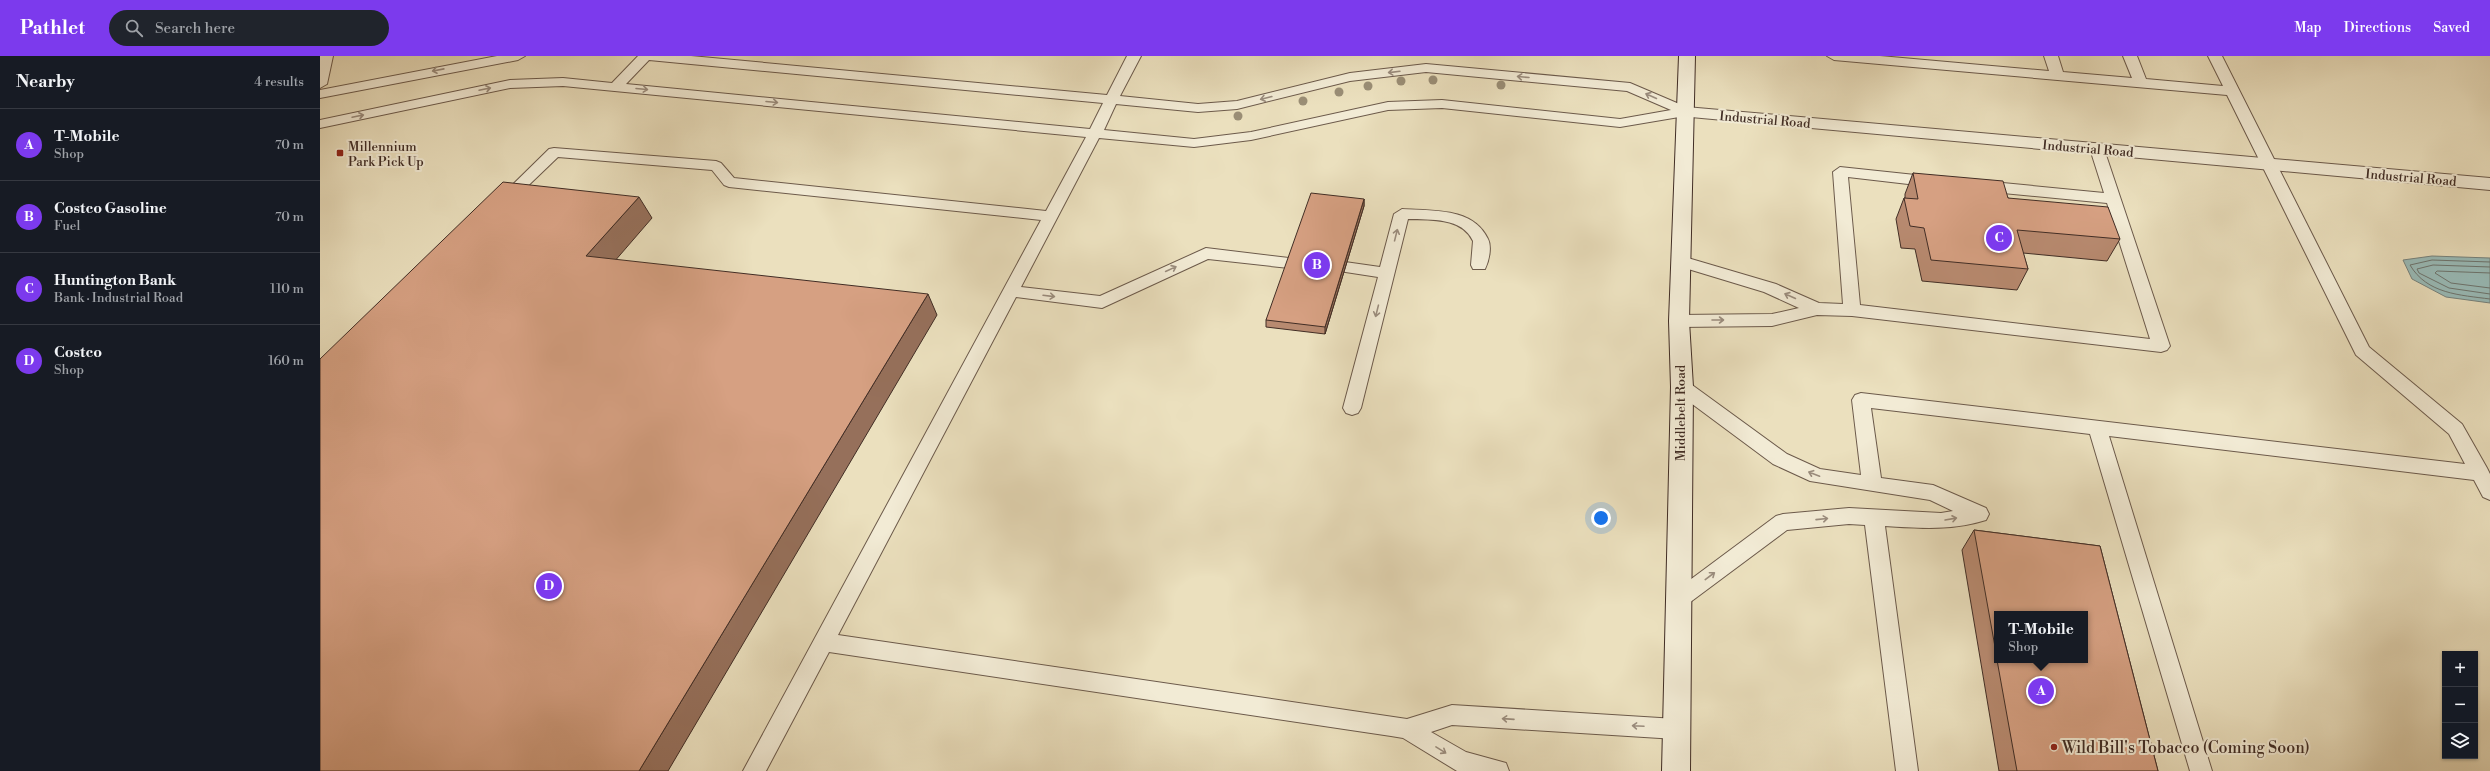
<!DOCTYPE html>
<meta charset="utf-8">
<style>
:root{--surface:#171b24;--page:#20242c;--text:#f1f3f6;--muted:#9ea1a6;--line:#363941;--accent:#7c3aed}
body{margin:0;font-family:"Libre Bodoni",serif;background:var(--page);color:var(--text)}
.controls{position:absolute;right:12px;bottom:12px;display:grid;overflow:hidden;border-radius:0px;box-shadow:0 1px 3px #0004}
.controls button{width:36px;height:36px;display:grid;place-items:center;padding:0;border:0;border-bottom:1px solid var(--line);background:var(--surface);color:var(--text);font:20px sans-serif}
.you{position:absolute;left:1281px;top:462px;width:14px;height:14px;margin:-10px;border:3px solid #fff;border-radius:50%;background:#1a73e8;box-shadow:0 0 0 6px #1a73e833}
.badge{display:grid;place-items:center;width:26px;height:26px;border-radius:50%;background:var(--accent);color:#fff;font-size:13px;font-weight:700}
.pin{position:absolute;translate:-50% -50%;border:2px solid #fff;box-shadow:0 1px 4px #0006}
.popup{position:absolute;left:1674px;top:555px;width:94px;height:52px;box-sizing:border-box;display:grid;place-content:center;border-radius:0px;background:var(--surface);filter:drop-shadow(0 1px 3px #0005);font-size:13px;white-space:nowrap;color:var(--muted)}
.popup b{font-size:15px;color:var(--text)}
.popup::after{content:'';position:absolute;left:50%;top:100%;margin-left:-8px;border:8px solid transparent;border-top-color:var(--surface)}
.list{margin:0;padding:0;list-style:none}
h2{display:flex;justify-content:space-between;align-items:center;height:52px;margin:0;padding:0 16px;font-size:17px}
h2 small{font-size:13px;font-weight:400;color:var(--muted)}
.list li{display:grid;grid-template-columns:26px 1fr auto;gap:12px;align-items:center;box-sizing:border-box;height:72px;padding:0 16px;border-top:1px solid var(--line)}
.list b{display:block;font-size:15px;white-space:nowrap}
.list p{margin:0;font-size:13px;white-space:nowrap;color:var(--muted)}
.list em{font-size:13px;font-style:normal;color:var(--muted)}
.icon{flex:none;width:22px;height:22px;fill:none;stroke:currentColor;stroke-width:2;stroke-linecap:round;stroke-linejoin:round}
.map{position:relative;flex:none;width:2170px;height:715px;overflow:hidden}
header{display:flex;align-items:center;gap:24px;box-sizing:border-box;height:56px;padding:0 20px;background:var(--accent);color:#fff}
header strong{font-size:19px}
nav{display:flex;gap:22px;margin-inline-start:auto;font-size:14px}
.search{width:280px;height:36px;background:var(--page);display:flex;align-items:center;gap:10px;box-sizing:border-box;padding:0 14px;border-radius:22px;color:var(--muted);font-size:15px}
main{display:flex}
aside{flex:1;background:var(--surface)}
.map>svg:first-child{display:block}
.water{fill:#99bbb8;stroke:#76827d}
.lines{fill:none;stroke-linecap:round;stroke-linejoin:round}
.shore{stroke:#6d746e;stroke-width:1}
.service-casing{stroke:#6c5a4b;stroke-width:2}
.minor-casing{stroke:#6c5a4b;stroke-width:2}
.secondary-casing{stroke:#412d25;stroke-width:2}
.service{fill:#f2ebd5;fill-rule:evenodd}
.minor{fill:#f2ebd5;fill-rule:evenodd}
.secondary{fill:#f2ebd5;fill-rule:evenodd}
.tree{fill:#9a8e76}
.wall{fill:#b88a70;stroke:#412d25;fill-rule:evenodd}
.shaded-wall{fill:#96705b;stroke:#412d25}
.building{fill:#d6a082;stroke:#412d25}
.oneway{stroke:#9a8c7d}
.poi-dot{fill:#8f2418;stroke:#f2ebd5;stroke-width:1.5}
.labels{text-anchor:middle;stroke-width:4;stroke-linejoin:round;paint-order:stroke}
.street-label{font-size:13px;fill:#412d25;stroke:#f2ebd5}
.poi-label{font-size:13px;fill:#412d25;stroke:#f2ebd5;text-anchor:start}
.near-poi-label{font-size:16px;fill:#412d25;stroke:#f2ebd5;text-anchor:start}
</style>
<header>
<strong>Pathlet</strong>
<div class="search"><svg class="icon" aria-label="search" viewBox="0 0 24 24"><circle cx="10" cy="10" r="6"/><path d="M15 15l6 6"/></svg>Search here</div>
<nav><a>Map</a><a>Directions</a><a>Saved</a></nav>
</header>
<main>
<aside>
<h2>Nearby<small>4 results</small></h2>
<ul class="list">
<li><span class="badge">A</span><div><b>T-Mobile</b><p>Shop</p></div><em>70 m</em></li>
<li><span class="badge">B</span><div><b>Costco Gasoline</b><p>Fuel</p></div><em>70 m</em></li>
<li><span class="badge">C</span><div><b>Huntington Bank</b><p>Bank · Industrial Road</p></div><em>110 m</em></li>
<li><span class="badge">D</span><div><b>Costco</b><p>Shop</p></div><em>160 m</em></li>
</ul>
</aside>
<div class="map">
<svg width="2170" height="715" viewBox="0 0 2170 715">
<rect width="100%" height="100%" fill="#ebe0be"/>
<filter id="stains"><feTurbulence type="fractalNoise" baseFrequency=".005" numOctaves="4"/><feColorMatrix values="0 0 0 0 .2 0 0 0 0 .09 0 0 0 0 .02 0 0 0 .5 -.17"/></filter>
<radialGradient id="worn" r=".72"><stop offset=".6" stop-color="#630" stop-opacity="0"/><stop offset="1" stop-color="#630" stop-opacity=".3"/></radialGradient>
<path class="water" d="M2112,200l58,2v45l-44,-6 -34,-18 -9,-19z"/>
<g class="lines">
<path class="shore" d="M2170,206l-58,-2 -22,5c17,29 50,30 80,34
M2170,211l-57,-2 -16,4 2,4 30,15 41,6
M2170,217l-53,-2 -2,2 16,10 39,5"/>
<defs>
<path id="service" d="M0,0h13l-6,28 -7,4z
M177,0h28l-7,4 -198,38v-8z
M318,0h53l416,39 20,-39h14l-21,40 78,8 39,-3 113,-28 76,-9 204,19 61,26 2,3 -2,3 -71,12 -178,-19 -54,2 -137,30 -57,7 -95,-9 -78,149 79,9 106,-48 83,10 6,1 2,4 -2,4 -6,1 -81,-9 -106,49 -86,-11 -178,338 569,84 45,-14 224,14 8,3 3,7 -3,7 -8,3 -224,-14 -21,7 35,20 40,11 3,8h-52l-54,-33 -12,-2 -562,-84 -63,119h-23l298,-551 -312,-33 -5,-2 -12,-15 -154,-13 -49,47h-10l-3,-3 53,-52 5,-1 162,13 5,2 13,15 312,33 40,-74 -523,-51 -53,2 -190,40v-8l190,-40 53,-2 49,5zM329,4l454,43 -13,26 -464,-45zM1106,16l201,19 44,19 -51,9 -178,-19 -54,2 -137,30 -57,7 -90,-9 12,-26 82,8 39,-3 113,-28z
M1507,0h53l169,15 -5,-15h14l5,16 69,6 -9,-22h14l9,23 77,7 -15,-30h14l147,291 93,77 25,44 3,6v26l-7,-3 -9,-17 -365,-44 103,335h-22l-100,-337 -219,-26 10,70 52,7 53,23 3,6 -3,6c-34,11 -67,8 -101,6l33,245h-22l-31,-246 -16,-1 -62,6 -102,76 -7,3 -7,-3 -3,-6 3,-6 105,-78 7,-2 66,-6 92,5 12,-2 -23,-11 -120,-19 -37,-17 -97,-72 -3,-5 3,-5 6,-2 6,2 99,72 33,15 41,6 -9,-75 3,-5 6,-2 604,71 -16,-30 -93,-79 -129,-260 -393,-35z
M1777,89l7,4 66,197 -3,4 -6,2 -309,-36 -35,-1 -45,11 -93,1 -6,-2 -2,-4 2,-4 6,-2 93,-1 27,-6 -35,-16 -89,-27 -2,-4 2,-4 6,-1 95,28 43,19 24,1 -10,-132 7,-5 94,10 7,5 -7,5 -86,-10 12,128 290,34 -43,-136 -125,-12 -8,-5 8,-5 122,12 -14,-44z
M1082,153c30,2 71,-2 86,30 4,8 1,22 -3,30h-12l-2,-4 2,-24c-11,-24 -42,-21 -65,-22l-47,189 -3,5 -6,2 -6,-2 -3,-5 35,-131 -39,-6 -2,-4 2,-4 6,-1 35,5 14,-53z"/>
<path id="minor" d="M1366,51l804,71v12l-810,-74 -3,-4 3,-4z"/>
<path id="secondary" d="M1359,0h16l-6,265 4,66 -3,384h-28l9,-384 -2,-66z"/>
</defs>
<use href="#service" class="service-casing"/>
<use href="#minor" class="minor-casing"/>
<use href="#secondary" class="secondary-casing"/>
<use href="#service" class="service"/>
<use href="#minor" class="minor"/>
<use href="#secondary" class="secondary"/>
</g>
<g class="tree">
<circle cx="1113" cy="24" r="4.5"/>
<circle cx="1081" cy="25" r="4.5"/>
<circle cx="1181" cy="29" r="4.5"/>
<circle cx="1048" cy="30" r="4.5"/>
<circle cx="1019" cy="36" r="4.5"/>
<circle cx="983" cy="45" r="4.5"/>
<circle cx="918" cy="60" r="4.5"/>
</g>
<path class="wall" d="M1593,117l95,25 112,41 -13,22 -84,-8 5,16 -11,21 -95,-9 -7,-32 -14,-1 -5,-29 8,-21h1v-4z
M1044,143v7l-39,128 -59,-7v-7z
M1654,474l126,16 58,225h-159l-37,-221zM1677,558h88v46h-88z"/>
<path class="shaded-wall" d="M319,141l13,21 -51,59 -15,-21z
M1044,143v7l-39,128v-7z
M608,238l9,21 -269,456h-29z"/>
<path class="building" d="M1593,117l90,8 5,17 100,9 12,32 -103,-9 11,39 -97,-9 -7,-32 -14,-2 -6,-28 14,1z
M183,126l136,15 -53,59 342,38 -289,477h-319v-412z
M991,137l53,6 -39,128 -59,-7z
M1654,474l126,16 58,225h-141l-20,-111h88v-46h-88v44z"/>
<defs><path id="oneway-shaft" d="M-6 0H5M1.5-3L5.5 0L1.5 3" fill="none" stroke-width="1.6" stroke-linecap="round" stroke-linejoin="round"/></defs>
<g class="oneway">
<use href="#oneway-shaft" transform="translate(118 14) rotate(169)"/>
<use href="#oneway-shaft" transform="translate(1074 16) rotate(173)"/>
<use href="#oneway-shaft" transform="translate(1203 21) rotate(-175)"/>
<use href="#oneway-shaft" transform="translate(165 33) rotate(-12)"/>
<use href="#oneway-shaft" transform="translate(322 33) rotate(5)"/>
<use href="#oneway-shaft" transform="translate(1331 40) rotate(-156)"/>
<use href="#oneway-shaft" transform="translate(946 42) rotate(166)"/>
<use href="#oneway-shaft" transform="translate(452 46) rotate(5)"/>
<use href="#oneway-shaft" transform="translate(38 60) rotate(-12)"/>
<use href="#oneway-shaft" transform="translate(1076 179) rotate(-76)"/>
<use href="#oneway-shaft" transform="translate(851 213) rotate(-25)"/>
<use href="#oneway-shaft" transform="translate(729 240) rotate(7)"/>
<use href="#oneway-shaft" transform="translate(1470 240) rotate(-156)"/>
<use href="#oneway-shaft" transform="translate(1057 255) rotate(104)"/>
<use href="#oneway-shaft" transform="translate(1398 264)"/>
<use href="#oneway-shaft" transform="translate(1494 418) rotate(-159)"/>
<use href="#oneway-shaft" transform="translate(1502 463) rotate(-6)"/>
<use href="#oneway-shaft" transform="translate(1631 463) rotate(-10)"/>
<use href="#oneway-shaft" transform="translate(1390 520) rotate(-37)"/>
<use href="#oneway-shaft" transform="translate(1188 663) rotate(-176)"/>
<use href="#oneway-shaft" transform="translate(1318 670) rotate(-177)"/>
<use href="#oneway-shaft" transform="translate(1121 694) rotate(32)"/>
</g>
<g class="poi-dot">
<rect x="16" y="93" width="8" height="8" rx="2"/>
<circle cx="1734" cy="691" r="4"/>
</g>
<g class="labels">
<g class="street-label">
<text transform="translate(1445 63) rotate(5)" y="5">Industrial Road</text>
<text transform="translate(1768 92) rotate(5)" y="5">Industrial Road</text>
<text transform="translate(2091 121) rotate(5)" y="5">Industrial Road</text>
<text transform="translate(1360 357) rotate(-90)" y="5">Middlebelt Road</text>
</g>
<g class="poi-label">
<text x="28" y="95">Millennium<tspan x="28" dy="15">Park Pick Up</tspan></text>
</g>
<g class="near-poi-label">
<text x="1742" y="697">Wild Bill's Tobacco (Coming Soon)</text>
</g>
</g>
<rect width="100%" height="100%" filter="url(#stains)"/>
<rect width="100%" height="100%" fill="url(#worn)"/>
</svg>
<div class="controls">
<button>+</button>
<button>−</button>
<button><svg class="icon" aria-label="layers" viewBox="0 0 24 24"><path d="M12 4l9 5-9 5-9-5zM3 14l9 5 9-5"/></svg></button>
</div>
<div class="you"></div>
<div class="pin badge" style="left:1721px;top:635px">A</div>
<div class="popup"><b>T-Mobile</b>Shop</div>
<div class="pin badge" style="left:997px;top:209px">B</div>
<div class="pin badge" style="left:1679px;top:182px">C</div>
<div class="pin badge" style="left:229px;top:530px">D</div>
</div>
</main>
